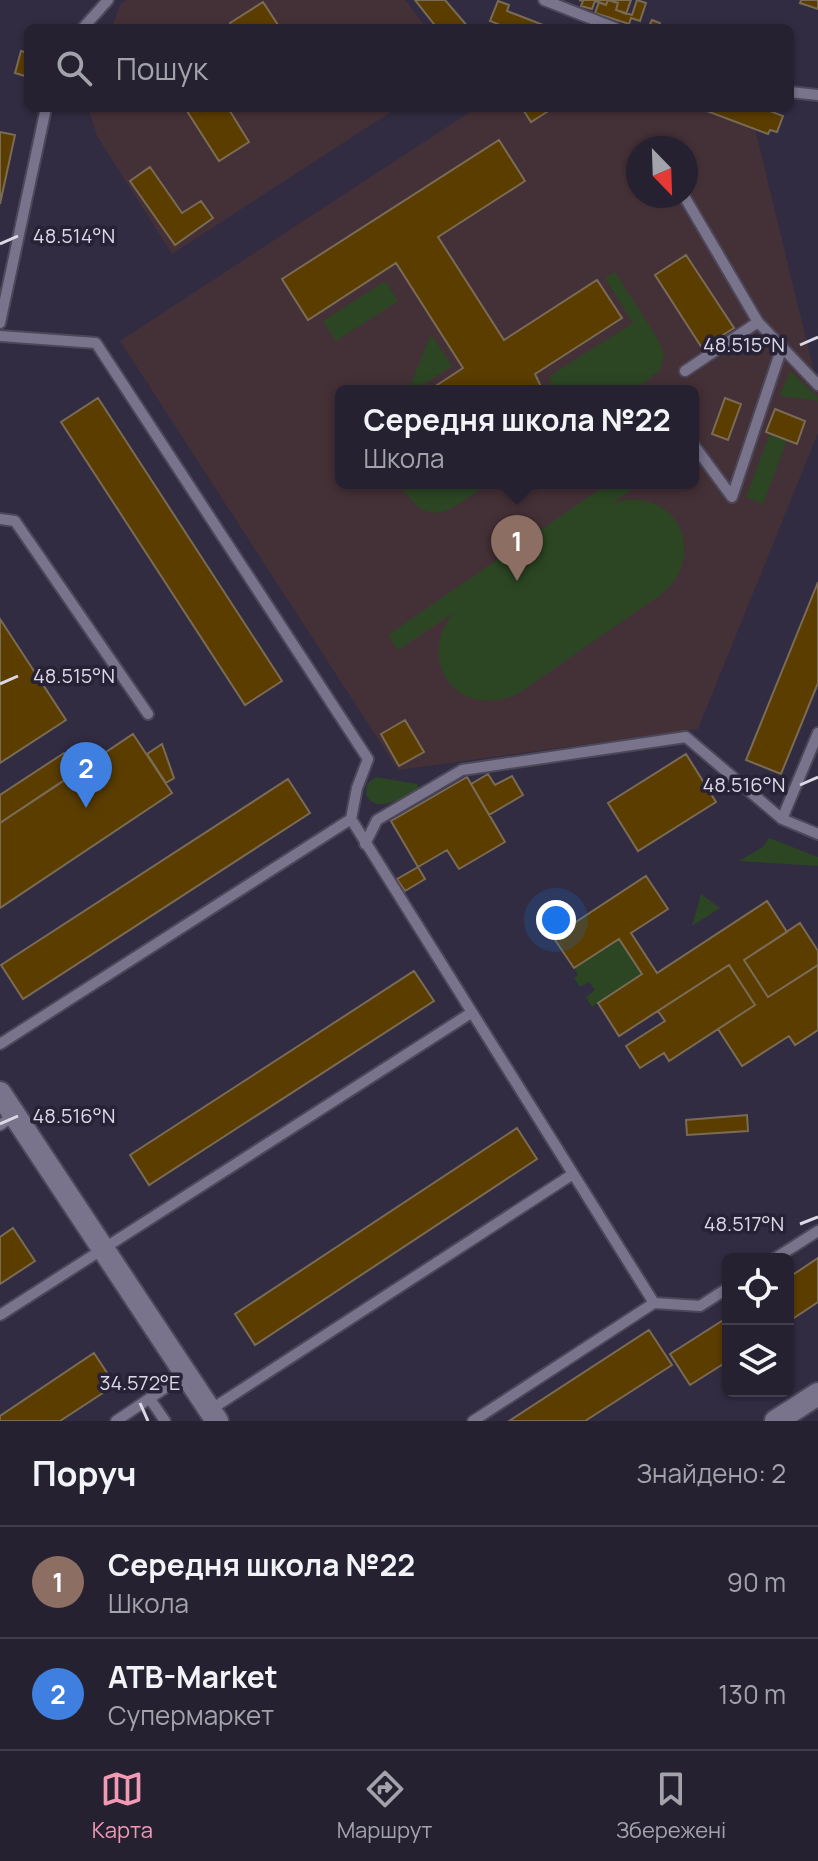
<!DOCTYPE html>
<html lang="uk">
<meta charset="utf-8">
<style>
:root{--surface:#252131;--page:#2d2939;--text:#f1f3f6;--muted:#a3a3ab;--line:#423e4d;--accent:#f19ab3}
body{margin:0;font-family:Manrope,sans-serif;background:var(--page);color:var(--text)}
.controls{position:absolute;right:24px;bottom:24px;display:grid;overflow:hidden;border-radius:12px;box-shadow:0 2px 6px #0004}
.controls button{width:72px;height:72px;display:grid;place-items:center;padding:0;border:0;border-bottom:2px solid var(--line);background:var(--surface);color:var(--text);font:40px sans-serif}
.compass{position:absolute;left:626px;top:136px;width:72px;height:72px;border-radius:50%;background:var(--surface);box-shadow:0 2px 6px #0004;rotate:157deg}
.you{position:absolute;left:556px;top:920px;width:28px;height:28px;margin:-20px;border:6px solid #fff;border-radius:50%;background:#1a73e8;box-shadow:0 0 0 12px #1a73e833}
.badge{display:grid;place-items:center;width:52px;height:52px;border-radius:50%;background:var(--accent);color:#fff;font-size:26px;font-weight:700}
.pin{position:absolute;translate:-50% -66px;filter:drop-shadow(0 2px 4px #0008)}
.pin::after{content:'';position:absolute;top:42px;width:28px;height:24px;background:inherit;clip-path:polygon(0 0,100% 0,50% 100%)}
.popup{position:absolute;left:335px;top:385px;width:364px;height:104px;box-sizing:border-box;display:grid;place-content:center;border-radius:12px;background:var(--surface);filter:drop-shadow(0 2px 6px #0005);font-size:26px;white-space:nowrap;color:var(--muted)}
.popup b{font-size:30px;color:var(--text)}
.popup::after{content:'';position:absolute;left:50%;top:100%;margin-left:-16px;border:16px solid transparent;border-top-color:var(--surface)}
.list{margin:0;padding:0;list-style:none}
h2{display:flex;justify-content:space-between;align-items:center;height:104px;margin:0;padding:0 32px;font-size:34px}
h2 small{font-size:26px;font-weight:400;color:var(--muted)}
.list li{display:grid;grid-template-columns:52px 1fr auto;gap:24px;align-items:center;box-sizing:border-box;height:112px;padding:0 32px;border-top:2px solid var(--line)}
.list b{display:block;font-size:30px;white-space:nowrap}
.list p{margin:0;font-size:26px;white-space:nowrap;color:var(--muted)}
.list em{font-size:26px;font-style:normal;color:var(--muted)}
.icon{flex:none;width:44px;height:44px;fill:none;stroke:currentColor;stroke-width:2;stroke-linecap:round;stroke-linejoin:round}
.map{position:relative;flex:none;width:818px;height:1421px;overflow:hidden}
.search{position:absolute;background:var(--surface);box-shadow:0 2px 6px #0004;left:24px;right:24px;top:24px;height:88px;display:flex;align-items:center;gap:20px;box-sizing:border-box;padding:0 28px;border-radius:12px;color:var(--muted);font-size:30px}
.sheet{height:328px;background:var(--surface)}
nav{display:flex;justify-content:space-around;align-items:center;box-sizing:border-box;height:112px;border-top:2px solid var(--line);background:var(--surface);font-size:22px;color:var(--muted)}
nav a{display:grid;justify-items:center;gap:4px}
nav .on{color:var(--accent)}
.map>svg:first-child{display:block}
.education{fill:#443137;fill-rule:evenodd}
.green{fill:#2c4623}
.building{fill:#5b3d00;stroke:#7a6b55;stroke-width:2}
.lines{fill:none;stroke-linecap:round;stroke-linejoin:round}
.service-casing{stroke:#4c4759;stroke-width:14}
.tertiary-casing{stroke:#4c4759;stroke-width:26}
.service{stroke:#79748c;stroke-width:10}
.tertiary{stroke:#79748c;stroke-width:22}
.ticks{fill:none;stroke:#dcd9e7;stroke-width:3}
.ticks-label{font-size:20px;text-anchor:middle;fill:#dcd9e7;stroke:#272236;stroke-width:7;stroke-linejoin:round;paint-order:stroke}
</style>
<div class="map">
<svg width="818" height="1421" viewBox="0 0 818 1421">
<rect width="100%" height="100%" fill="#312c41"/>
<path class="education" d="M126,0h279l21,28h-314l8,-23z
M91,108h306l-225,146 -75,-118 -7,-23z
M476,108h223l56,21 63,259v45l-120,296 -300,41 -278,-429zM638,148h48v48h-48zM341,391h352v92h-352z"/>
<path class="green" d="M615,272l44,69 5,14 -3,14 -27,22h-81l-4,-6 2,-10 82,-52 -28,-45z
M385,281l13,20 -62,40 -13,-20z
M431,334l21,32 -38,25h-6z
M790,371l28,26v4l-38,-5z
M770,434l17,6 -24,64 -17,-7z
M398,483h91c-41,27 -57,51 -91,0z
M609,483h32l-30,21c61,-22 100,46 52,89l-144,100c-59,29 -105,-30 -66,-80l-55,37 -10,-15z
M376,777l41,7 2,4c-15,8 -41,28 -53,7l1,-11z
M769,838l49,19v9l-79,-5 24,-14z
M701,894l19,14 -28,18z
M619,939l23,35 -50,33 -6,-10 9,-7 -6,-8 -9,5 -6,-9 4,-3 -4,-7z"/>
<path class="building" d="M415,0h30l24,28h-32z
M579,0h29l-2,5 -11,-4 -3,8 -11,-3 2,-5z
M608,0l10,3 -2,7 16,5 5,-15 9,3 -6,18 -9,-3 -2,6 -34,-11 4,-11 7,3z
M609,0h22l-5,14 -10,-4 2,-7z
M801,0h17v9l-18,-6z
M498,1l11,4 -2,6 44,17h-55l2,-4 -8,-3z
M263,2l17,26h-47l-3,-5z
M652,20l8,3 -2,5h-10z
M21,51l7,2v24l-13,-4z
M185,108h43l21,34 -30,19z
M522,108h31l-22,14z
M699,108h63l21,8 -6,16 -7,-2 -2,4z
M0,132l15,3 -15,69z
M499,140l26,41 -87,56 66,103 93,-60 25,38 -87,56 8,17h-115l35,-23 -67,-105 -88,57 -26,-41z
M150,167l32,46 19,-12 12,17 -38,27 -45,-64z
M686,255l48,73 -32,20 -47,-73z
M98,398l184,283 -37,24 -184,-283z
M725,398l16,6 -13,36 -16,-6z
M775,409l30,12 -8,23 -31,-12z
M818,582v101l-37,91 -35,-14z
M0,619l66,101 -66,43z
M405,720l19,32 -25,14 -18,-32z
M133,734l39,59 -172,115v-85z
M162,744l12,34 -8,5 -19,-29z
M64,753l13,19 -77,51v-28z
M686,754l30,48 -78,49 -30,-48z
M488,774l7,11 17,-9 11,19 -34,20 -18,-31z
M467,777l38,65 -46,27 -12,-19 -29,17 -27,-46z
M288,779l22,34 -287,186 -22,-34z
M418,867l7,12 -20,12 -8,-12z
M646,876l22,33 -37,24 26,40 110,-72 20,31 -43,28 24,37 50,-32v65l-23,15 -6,-9 -47,30 -24,-37 37,-24 -26,-40 -110,71 -21,-33 44,-29 -23,-35 -45,29 -21,-31z
M800,923l18,28v14l-50,32 -24,-37z
M729,965l26,40 -86,56 -5,-8 -24,15 -14,-22 39,-25 -7,-10z
M414,971l20,30 -285,184 -19,-30z
M747,1115l1,16 -61,4 -1,-15z
M517,1128l20,31 -282,186 -20,-31z
M13,1228l22,33 -35,23v-47z
M818,1258v44l-30,20v-44z
M728,1317v44l-38,24 -20,-31z
M649,1330l23,35 -87,56h-76z
M94,1353l21,32 -55,36h-60v-5z"/>
<g class="lines">
<defs>
<path id="service" d="M544,0l71,28
M83,28l25,-28
M790,92l28,3
M684,196l74,126 60,63
M0,323l46,-215
M0,336l96,7 272,416 -11,29 -6,31 303,484 -181,118
M685,371l73,-49
M693,444l39,53 50,-150
M0,519l15,2 133,193
M782,819l36,-86
M365,844l12,-24 85,-50 224,-33 96,82 36,15
M0,1044l351,-225
M0,1125l15,-10
M774,1259l44,-28
M654,1303l46,3 28,-18
M0,1315l471,-302
M150,1399l15,22
M210,1410l363,-236
M116,1421l70,-47"/>
<path id="tertiary" d="M0,1093l217,328
M776,1421l42,-27"/>
</defs>
<use href="#service" class="service-casing"/>
<use href="#tertiary" class="tertiary-casing"/>
<use href="#service" class="service"/>
<use href="#tertiary" class="tertiary"/>
</g>
<path class="ticks" d="M0,244l18,-8M800,345l18,-8M0,684l18,-8M800,785l18,-8M0,1124l18,-8M800,1224l18,-7M140,1403l8,18"/>
<g class="ticks-label">
<text x="74" y="243">48.514°N</text>
<text x="744" y="352">48.515°N</text>
<text x="74" y="683">48.515°N</text>
<text x="744" y="792">48.516°N</text>
<text x="74" y="1123">48.516°N</text>
<text x="744" y="1231">48.517°N</text>
<text x="140" y="1390">34.572°E</text>
</g>
</svg>
<div class="controls">
<button><svg class="icon" aria-label="locate" viewBox="0 0 24 24"><circle cx="12" cy="12" r="6"/><path d="M12 2v4M12 18v4M2 12h4M18 12h4"/></svg></button>
<button><svg class="icon" aria-label="layers" viewBox="0 0 24 24"><path d="M12 4l9 5-9 5-9-5zM3 14l9 5 9-5"/></svg></button>
</div>
<svg class="compass" viewBox="-18 -18 36 36"><path d="M0-13l5 13h-10z" fill="#e53935"/><path d="M0 13l5-13h-10z" fill="#a3a3ab"/></svg>
<div class="you"></div>
<div class="pin badge" style="left:517px;top:581px;background:#8d6e63">1</div>
<div class="popup"><b>Середня школа №22</b>Школа</div>
<div class="pin badge" style="left:86px;top:808px;background:#3f7fe0">2</div>
<div class="search"><svg class="icon" aria-label="search" viewBox="0 0 24 24"><circle cx="10" cy="10" r="6"/><path d="M15 15l6 6"/></svg>Пошук</div>
</div>
<section class="sheet">
<h2>Поруч<small>Знайдено: 2</small></h2>
<ul class="list">
<li><span class="badge" style="background:#8d6e63">1</span><div><b>Середня школа №22</b><p>Школа</p></div><em>90 m</em></li>
<li><span class="badge" style="background:#3f7fe0">2</span><div><b>ATB-Market</b><p>Супермаркет</p></div><em>130 m</em></li>
</ul>
</section>
<nav>
<a class="on"><svg class="icon" aria-label="map" viewBox="0 0 24 24"><path d="M3 6l6-2 6 2 6-2v14l-6 2-6-2-6 2zM9 4v14M15 6v14"/></svg>Карта</a>
<a><svg class="icon" aria-label="directions" viewBox="0 0 24 24"><path d="M12 3l9 9-9 9-9-9zM9 14v-3h6M13 9l2 2-2 2"/></svg>Маршрут</a>
<a><svg class="icon" aria-label="saved" viewBox="0 0 24 24"><path d="M7 4h10v16l-5-4-5 4z"/></svg>Збережені</a>
</nav>
